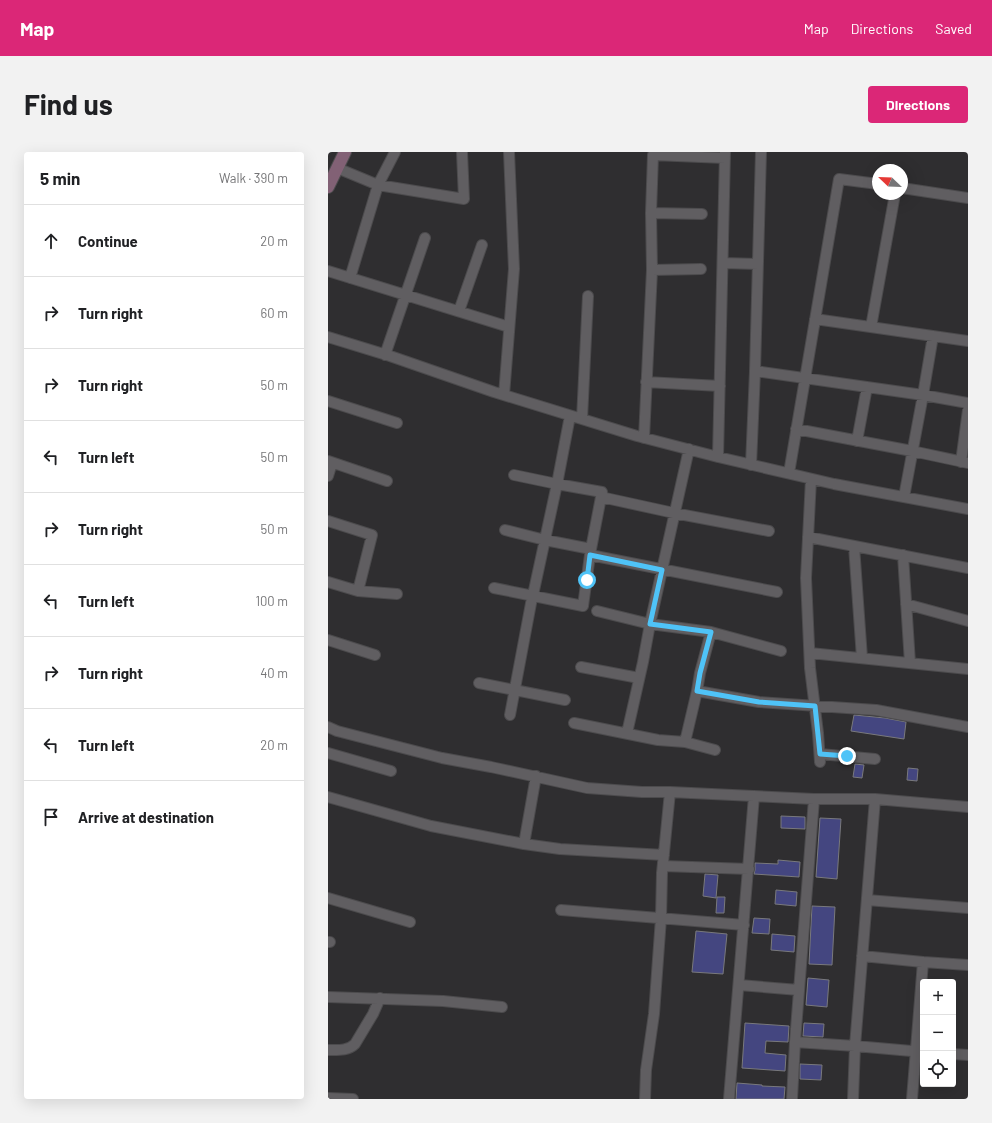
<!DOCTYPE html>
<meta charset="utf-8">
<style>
:root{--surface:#fff;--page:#f2f2f2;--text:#202124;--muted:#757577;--line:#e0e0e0;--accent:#db2777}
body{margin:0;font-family:Barlow,sans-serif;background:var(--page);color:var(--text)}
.controls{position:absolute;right:12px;bottom:12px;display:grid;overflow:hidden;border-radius:4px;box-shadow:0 4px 16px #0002}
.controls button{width:36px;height:36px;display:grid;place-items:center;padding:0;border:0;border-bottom:1px solid var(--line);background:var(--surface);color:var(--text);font:20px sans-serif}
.compass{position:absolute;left:544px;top:12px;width:36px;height:36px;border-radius:50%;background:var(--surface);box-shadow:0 4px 16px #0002;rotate:293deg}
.stop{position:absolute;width:12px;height:12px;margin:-9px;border:3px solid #4fc3f7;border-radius:50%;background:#fff}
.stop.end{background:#4fc3f7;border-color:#fff;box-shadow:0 1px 4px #0008}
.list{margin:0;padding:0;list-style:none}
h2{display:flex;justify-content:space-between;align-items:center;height:52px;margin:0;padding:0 16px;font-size:17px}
h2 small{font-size:13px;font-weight:400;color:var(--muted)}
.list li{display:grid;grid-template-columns:26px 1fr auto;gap:12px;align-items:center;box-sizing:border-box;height:72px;padding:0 16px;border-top:1px solid var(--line)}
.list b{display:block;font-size:15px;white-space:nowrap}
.list em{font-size:13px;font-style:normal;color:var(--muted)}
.icon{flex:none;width:22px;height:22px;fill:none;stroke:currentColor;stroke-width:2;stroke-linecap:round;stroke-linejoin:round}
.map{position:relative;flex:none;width:640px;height:947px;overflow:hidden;border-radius:4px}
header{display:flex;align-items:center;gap:24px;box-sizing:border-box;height:56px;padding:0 20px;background:var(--accent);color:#fff}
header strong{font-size:19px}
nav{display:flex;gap:22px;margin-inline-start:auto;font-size:14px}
.intro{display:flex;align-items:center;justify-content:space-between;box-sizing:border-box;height:96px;padding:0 24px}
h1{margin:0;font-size:28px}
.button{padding:10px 18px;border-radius:4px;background:var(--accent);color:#fff;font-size:14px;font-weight:700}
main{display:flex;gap:24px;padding:0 24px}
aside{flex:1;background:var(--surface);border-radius:4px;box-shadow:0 4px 16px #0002}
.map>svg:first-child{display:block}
.building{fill:#444680;stroke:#79797c}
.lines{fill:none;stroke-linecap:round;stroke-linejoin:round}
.street-casing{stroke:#4c4b4d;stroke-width:12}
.secondary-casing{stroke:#4c4b4d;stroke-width:14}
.street{stroke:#605e61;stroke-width:10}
.secondary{stroke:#826175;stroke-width:12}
.route{stroke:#4fc3f7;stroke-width:5}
</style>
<header>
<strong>Map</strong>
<nav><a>Map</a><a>Directions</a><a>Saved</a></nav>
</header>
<div class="intro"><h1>Find us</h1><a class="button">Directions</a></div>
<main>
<aside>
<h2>5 min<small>Walk · 390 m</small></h2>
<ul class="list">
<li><svg class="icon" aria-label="ahead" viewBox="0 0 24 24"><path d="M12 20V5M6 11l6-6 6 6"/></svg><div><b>Continue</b></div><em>20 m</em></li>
<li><svg class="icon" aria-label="right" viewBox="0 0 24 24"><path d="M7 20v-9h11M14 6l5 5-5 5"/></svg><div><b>Turn right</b></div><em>60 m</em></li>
<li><svg class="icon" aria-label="right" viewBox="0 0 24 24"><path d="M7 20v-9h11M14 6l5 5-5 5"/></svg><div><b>Turn right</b></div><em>50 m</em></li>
<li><svg class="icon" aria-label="left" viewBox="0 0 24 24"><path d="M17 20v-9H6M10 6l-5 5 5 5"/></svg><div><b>Turn left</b></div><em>50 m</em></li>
<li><svg class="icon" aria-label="right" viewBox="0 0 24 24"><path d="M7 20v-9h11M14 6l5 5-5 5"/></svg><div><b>Turn right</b></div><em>50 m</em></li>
<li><svg class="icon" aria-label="left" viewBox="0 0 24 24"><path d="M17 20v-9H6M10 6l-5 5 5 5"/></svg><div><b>Turn left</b></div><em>100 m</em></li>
<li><svg class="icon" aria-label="right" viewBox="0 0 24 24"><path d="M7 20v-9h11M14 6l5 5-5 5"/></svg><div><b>Turn right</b></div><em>40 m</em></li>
<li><svg class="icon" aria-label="left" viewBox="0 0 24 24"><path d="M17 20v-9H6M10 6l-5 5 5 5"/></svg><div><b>Turn left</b></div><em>20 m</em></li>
<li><svg class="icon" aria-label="arrive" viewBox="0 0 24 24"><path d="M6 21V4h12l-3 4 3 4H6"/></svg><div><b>Arrive at destination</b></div></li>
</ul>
</aside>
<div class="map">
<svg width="640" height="947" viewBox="0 0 640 947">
<rect width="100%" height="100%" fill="#2f2e30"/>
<path class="building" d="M526,563l31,3 21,4 -2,17 -53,-8z
M527,612l9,1 -2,13 -9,-1z
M580,616l10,1 -1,12 -10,-1z
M453,664l24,1v12l-24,-1z
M492,666l21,1 -4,60 -21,-2z
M450,708l22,2 -1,15 -45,-3 1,-4v-7l23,1z
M377,722l13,1 -2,23 -13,-2z
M448,738l21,2 -1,14 -21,-2z
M389,745h8l-1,16h-8z
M484,754l23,1 -3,58 -23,-1z
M426,766l16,1 -1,15 -17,-1z
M368,779l31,3 -4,40 -31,-2z
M444,782l23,2 -1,16 -23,-2z
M480,826l21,2 -2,27 -21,-2z
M417,871l44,3 -1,16 -22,-1 -1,12 21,2 -1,16 -43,-3z
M476,871l20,1 -1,13 -20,-1z
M472,912l22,1 -1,15 -21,-1z
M409,931l25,2v1l23,1 -1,12h-48z"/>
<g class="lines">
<defs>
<path id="street" d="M9,16l41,17 86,14 -2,-47
M574,36l66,10
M323,61l51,1
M395,111l35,1
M324,118l49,-1
M0,119l181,56
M22,126l28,-93 17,-33
M131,159l23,-66
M487,167l153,22
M543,175l24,-133
M0,185l62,19 104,36 143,44 81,21 116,27 134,25
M57,203l40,-117
M427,219l6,-219
M318,230l74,4
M176,243l10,-126 -5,-117
M0,249l69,22
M254,267l6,-123
M468,277l116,22 56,12
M316,286l8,-168 -1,-57 2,-58 72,3
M529,289l10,-54
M361,297l-39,175 61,8 70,19
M390,305l7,-304
M0,309l59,20
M633,310l7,-52
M423,313l4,-94 168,24 45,8
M461,321l50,-294 39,5
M186,323l43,9 13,-68
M0,324l4,-13
M483,327l-5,99 4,90 8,65 2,29
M273,345l73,16 95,18
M576,345l19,-102 10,-59
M0,369l44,14 -14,56 39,3
M177,378l40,10 46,9 11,-57 -45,-8 -24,111 -1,3 -22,117
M480,385l160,31
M526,394l8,112
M263,397l-1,6 187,37
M575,403l7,108
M0,430l30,9
M166,436l89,18 7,-51
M578,452l62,17
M269,459l53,13 -7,38 -16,71
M383,480l-11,41 -3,18 62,11 117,8 92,17
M0,488l47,15
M482,501l158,16
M253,515l58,11
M151,531l86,17
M369,539l-12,51 30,8
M246,571l84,17 27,2
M0,575l9,4 105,27 49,9 96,21 55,4h28
M0,601l63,18
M492,602l55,5
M0,645l103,29 93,18 36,5 104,6
M486,647h61l93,8
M547,647l-20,247 68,6
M196,692l12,-68
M335,714l86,3
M0,746l82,24
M539,748l101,8
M233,758l183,15
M0,790h2
M534,804l61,6 -11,137
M595,810l45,3
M411,833l60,5
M0,845l115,4 59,6
M467,890l60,4 -2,53
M0,898c10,0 20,1 27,-6l18,-30 7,-16
M625,902l15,1
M0,946l25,1
M317,947l1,-29 8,-56 7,-96 1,-45 8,-81 144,7 -19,243 -3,57
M401,947l25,-303"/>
<path id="secondary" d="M0,35l17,-35"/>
</defs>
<use href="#street" class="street-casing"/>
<use href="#secondary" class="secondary-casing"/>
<use href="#street" class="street"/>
<use href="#secondary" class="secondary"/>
</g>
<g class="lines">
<path class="route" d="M259,428l3,-25 72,15 -12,54 61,8 -11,41 -3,18 62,11 56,4 5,48 27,2"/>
</g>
</svg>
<div class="controls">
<button>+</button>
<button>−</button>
<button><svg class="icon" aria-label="locate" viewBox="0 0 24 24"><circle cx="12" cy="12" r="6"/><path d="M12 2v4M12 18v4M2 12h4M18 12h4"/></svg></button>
</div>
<svg class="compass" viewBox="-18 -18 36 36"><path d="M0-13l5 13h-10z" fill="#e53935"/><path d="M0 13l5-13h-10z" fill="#757577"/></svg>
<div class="stop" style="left:259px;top:428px"></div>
<div class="stop end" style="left:519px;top:604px"></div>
</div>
</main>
